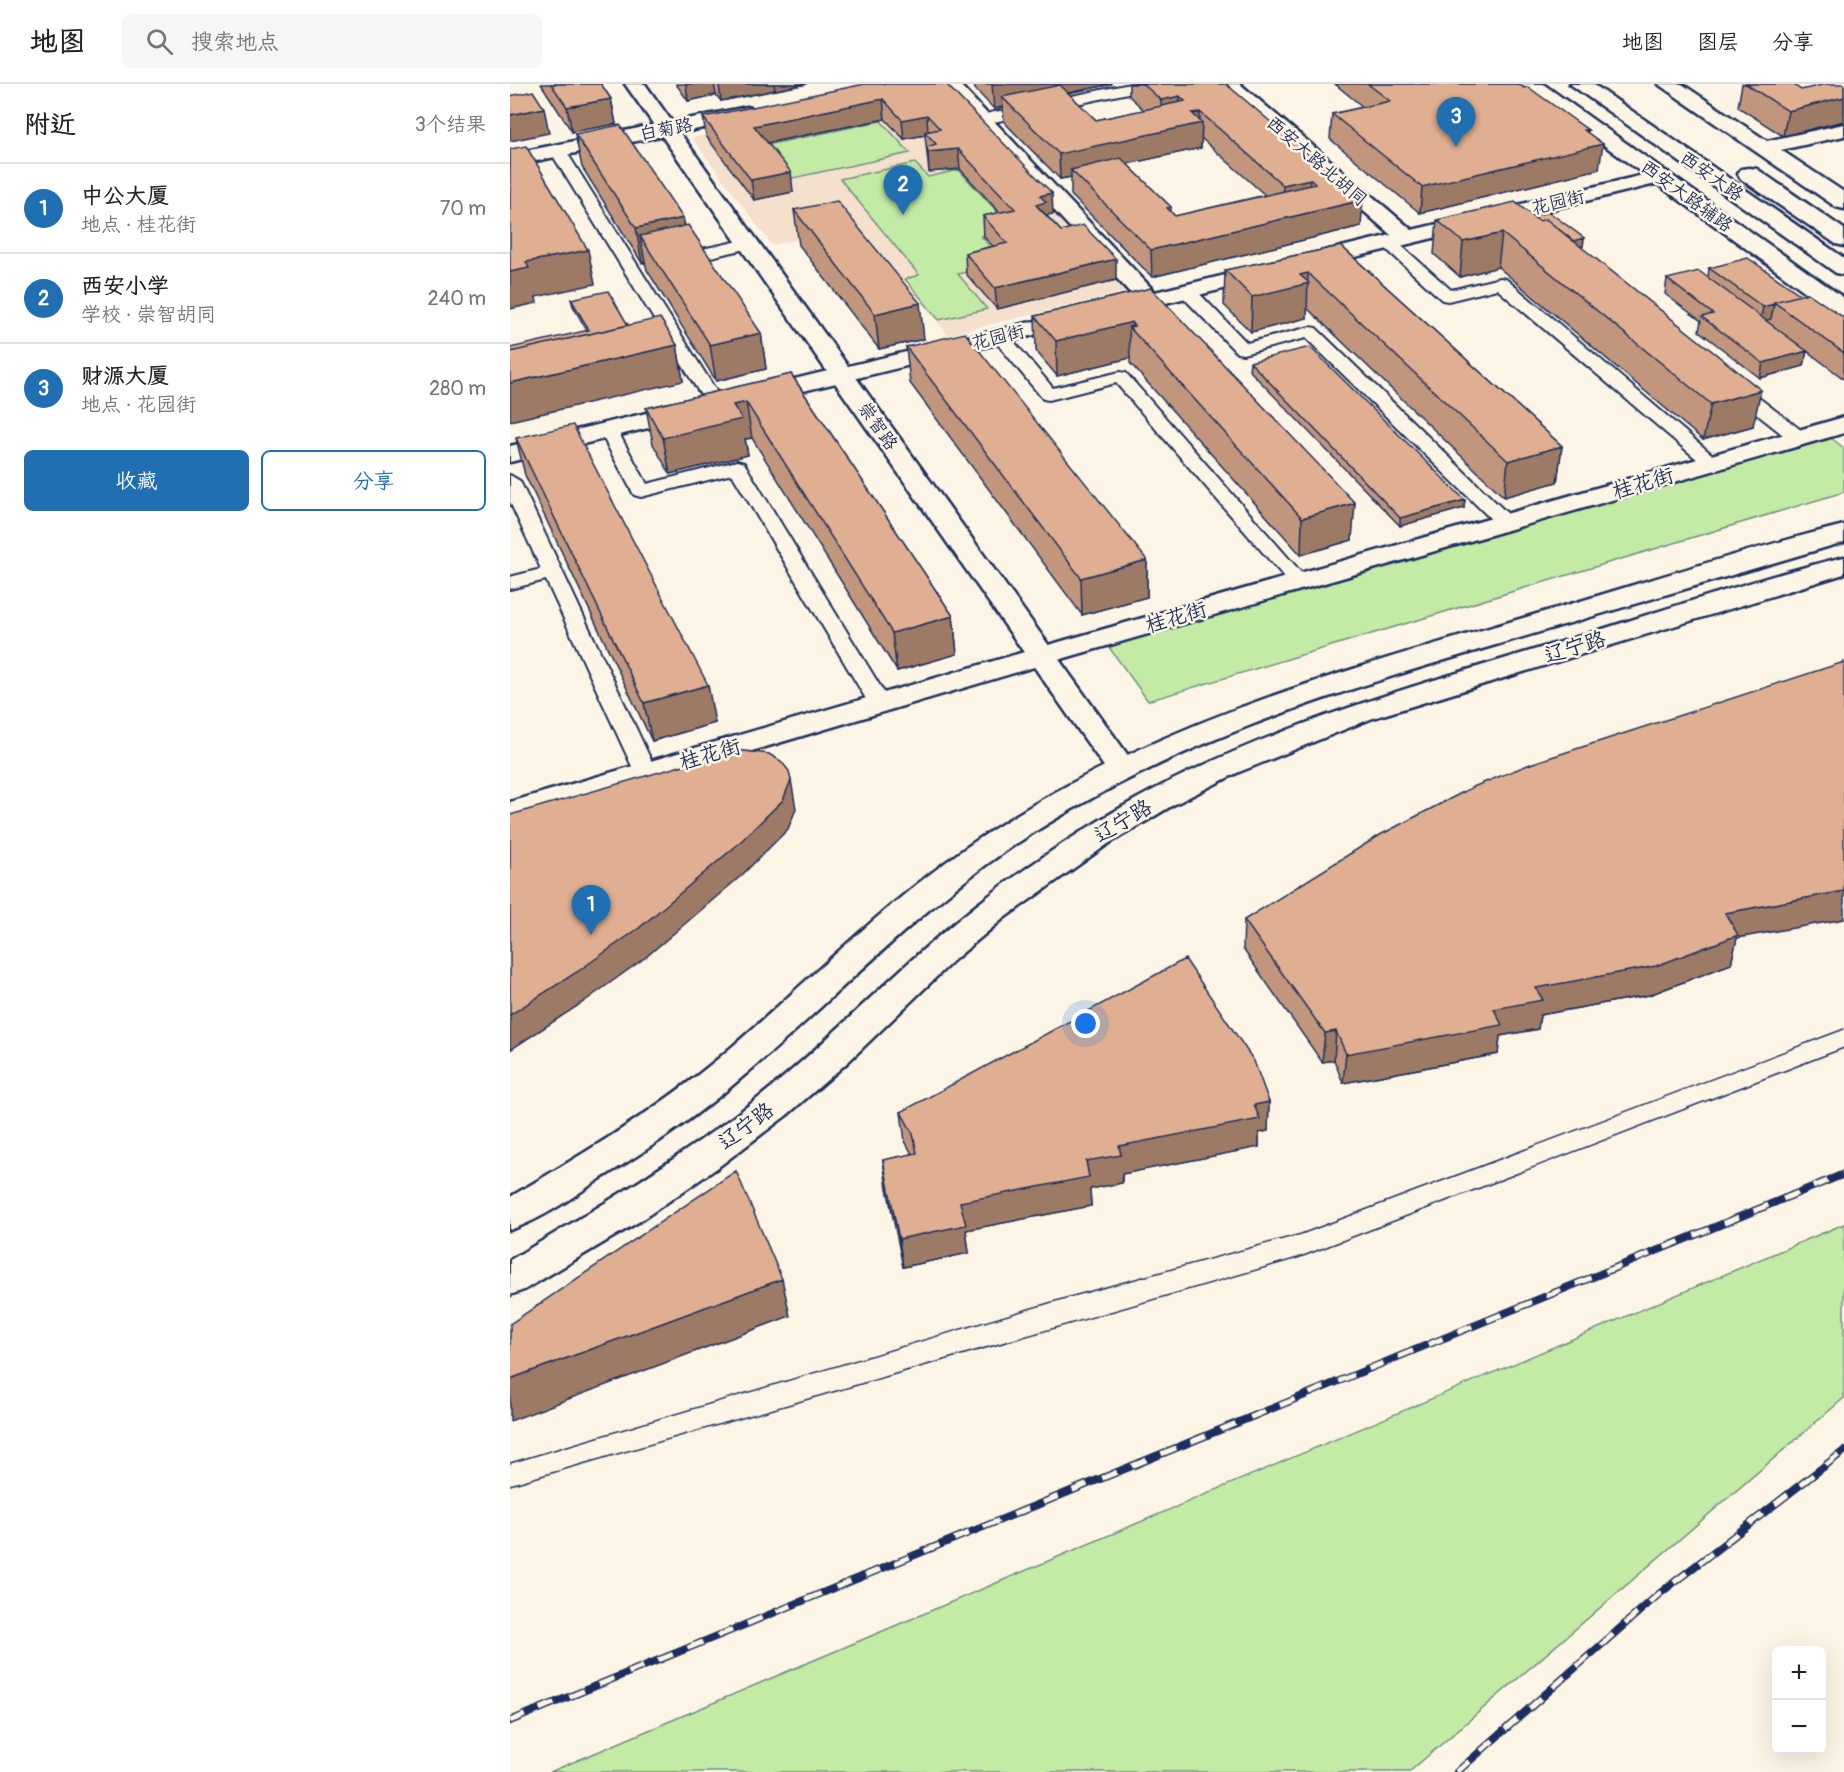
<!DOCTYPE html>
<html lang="zh">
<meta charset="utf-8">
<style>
:root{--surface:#fff;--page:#f6f6f6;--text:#222;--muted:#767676;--line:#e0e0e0;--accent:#1f6fb2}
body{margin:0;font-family:Pangolin,"LXGW WenKai TC",sans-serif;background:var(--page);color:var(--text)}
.controls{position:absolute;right:18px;bottom:18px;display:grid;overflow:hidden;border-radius:9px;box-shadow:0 6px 24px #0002}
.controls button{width:54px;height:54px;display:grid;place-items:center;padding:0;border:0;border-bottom:2px solid var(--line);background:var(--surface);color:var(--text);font:30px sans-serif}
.you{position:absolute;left:576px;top:940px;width:21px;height:21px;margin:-15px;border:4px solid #fff;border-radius:50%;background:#1a73e8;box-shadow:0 0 0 9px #1a73e833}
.badge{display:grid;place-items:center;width:39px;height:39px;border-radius:50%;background:var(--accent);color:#fff;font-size:20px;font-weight:700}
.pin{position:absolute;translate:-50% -50px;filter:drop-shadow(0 2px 3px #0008)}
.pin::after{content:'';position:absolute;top:32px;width:21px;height:18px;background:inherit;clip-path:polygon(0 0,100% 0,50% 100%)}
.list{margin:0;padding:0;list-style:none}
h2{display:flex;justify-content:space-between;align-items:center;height:78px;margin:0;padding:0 24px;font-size:26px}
h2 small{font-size:20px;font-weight:400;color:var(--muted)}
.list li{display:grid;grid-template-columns:39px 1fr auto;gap:18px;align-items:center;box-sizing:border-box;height:90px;padding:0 24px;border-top:2px solid var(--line)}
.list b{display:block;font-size:22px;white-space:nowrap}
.list p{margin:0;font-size:20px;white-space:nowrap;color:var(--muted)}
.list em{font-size:20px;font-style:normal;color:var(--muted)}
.actions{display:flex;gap:12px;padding:18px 24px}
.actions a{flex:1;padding:14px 0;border:2px solid var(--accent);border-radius:9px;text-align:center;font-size:21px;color:var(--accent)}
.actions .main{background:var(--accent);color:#fff}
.icon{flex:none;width:33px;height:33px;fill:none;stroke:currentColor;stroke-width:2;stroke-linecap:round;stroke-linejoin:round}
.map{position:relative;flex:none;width:1334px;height:1688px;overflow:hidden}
header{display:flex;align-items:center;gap:36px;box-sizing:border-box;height:84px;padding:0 30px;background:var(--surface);border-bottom:2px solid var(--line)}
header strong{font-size:28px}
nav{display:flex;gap:33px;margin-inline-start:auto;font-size:21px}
.search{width:420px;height:54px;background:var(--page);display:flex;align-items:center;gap:15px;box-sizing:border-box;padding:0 21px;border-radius:9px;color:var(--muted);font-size:22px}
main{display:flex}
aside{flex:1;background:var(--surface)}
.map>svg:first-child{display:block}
.built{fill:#f4e0cc}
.green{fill:#c3eba6;stroke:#6f8d82;stroke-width:1.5}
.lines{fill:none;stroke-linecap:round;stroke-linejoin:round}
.service-casing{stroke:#1b2f5e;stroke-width:4}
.minor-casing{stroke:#1b2f5e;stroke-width:5}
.tertiary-casing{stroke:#1b2f5e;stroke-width:5}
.primary-casing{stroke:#1b2f5e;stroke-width:5}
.service{fill:#fcf5e5;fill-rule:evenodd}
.minor{fill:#fcf5e5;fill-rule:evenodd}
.tertiary{fill:#fcf5e5;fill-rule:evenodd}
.primary{fill:#fcf5e5;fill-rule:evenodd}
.tram{stroke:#1b2f5e;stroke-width:1.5}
.rail-casing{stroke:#1b2f5e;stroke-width:8}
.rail{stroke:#fcf5e5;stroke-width:5;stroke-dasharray:16;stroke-linecap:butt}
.wall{fill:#c1967d;stroke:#1b2f5e;stroke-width:1.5;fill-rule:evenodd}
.shaded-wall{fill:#9d7a66;stroke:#1b2f5e;stroke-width:1.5}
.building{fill:#e0af91;stroke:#1b2f5e;stroke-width:1.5}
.labels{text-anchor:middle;stroke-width:5;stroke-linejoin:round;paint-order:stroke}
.far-street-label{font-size:18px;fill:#1b2f5e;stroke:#fcf5e5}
.street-label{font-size:21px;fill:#1b2f5e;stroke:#fcf5e5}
</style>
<header>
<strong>地图</strong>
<div class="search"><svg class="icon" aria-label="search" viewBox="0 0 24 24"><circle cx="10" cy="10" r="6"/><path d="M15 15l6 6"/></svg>搜索地点</div>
<nav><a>地图</a><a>图层</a><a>分享</a></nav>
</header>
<main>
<aside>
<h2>附近<small>3个结果</small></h2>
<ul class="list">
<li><span class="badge">1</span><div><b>中公大厦</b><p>地点 · 桂花街</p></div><em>70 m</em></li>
<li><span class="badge">2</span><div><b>西安小学</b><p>学校 · 崇智胡同</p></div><em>240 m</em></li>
<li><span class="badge">3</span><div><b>财源大厦</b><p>地点 · 花园街</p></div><em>280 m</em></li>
</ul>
<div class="actions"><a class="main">收藏</a><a>分享</a></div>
</aside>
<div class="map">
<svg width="1334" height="1688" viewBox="0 0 1334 1688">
<rect width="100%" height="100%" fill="#fcf5e5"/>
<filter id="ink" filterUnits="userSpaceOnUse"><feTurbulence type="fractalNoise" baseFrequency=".0167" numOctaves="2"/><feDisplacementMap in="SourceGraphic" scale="12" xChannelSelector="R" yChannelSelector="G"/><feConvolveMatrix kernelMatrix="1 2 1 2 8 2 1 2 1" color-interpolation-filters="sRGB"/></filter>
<g filter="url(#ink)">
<path class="built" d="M425,4l194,203 -181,44 -89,-109 -87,19 -80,-107z"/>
<path class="green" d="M371,37l29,32 -122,26 -26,-33z
M405,79l13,14 31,-7 54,59 -32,7 23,27 -46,11 29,35 -48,11 -34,-41 14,-4 -79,-96z
M1320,353l14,11v44l-696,209 -40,-55z
M1334,1140v174l-435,374h-859z"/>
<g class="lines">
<defs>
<path id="service" d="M620,0h28l-7,4 -171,37 -8,-5 8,-5z
M48,62l8,5 159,254 -3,4h-12l-3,-4 -157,-254z
M879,154l6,2 56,50 49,-12 6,1 216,184 -9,6 -7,-2 -209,-178 -49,12 -6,-1 -59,-54 -2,-3z
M239,155l8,5 -2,3 -80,18 -8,-5 2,-4z
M677,202l6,1 54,56 63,-16 6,1 196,190 3,4 -3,4h-14l-192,-188 -63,16 -6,-1 -56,-58 -2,-4 2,-4z
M490,247l6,1 47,56 67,-16 6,1 180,205 3,4 -3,4h-14l-176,-203 -67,17 -6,-1 -52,-63z
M1221,296l6,1 69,53 2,4 -2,4h-14l-67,-53 -3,-4 3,-4z
M98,340l9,6 30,54 90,-23 7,2 147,241 -3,5h-16l-140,-235 -91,23 -7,-2 -35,-65z
M0,391l10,6 137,292 -3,5 -8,2 -8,-2 -3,-5 -89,-193 -36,9v-12l31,-8 -31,-67z"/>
<path id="minor" d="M428,0h21l196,208 236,-57 -173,-151h22l172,146 248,-59 8,1 3,5 -3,5 -8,1 -906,220 -9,-2 -3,-5 3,-5 389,-94z
M182,318l9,3 4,5 -4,5 -191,47v-16z
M1334,333v16l-793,229 -541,161v-21l521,-152z"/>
<path id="tertiary" d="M115,0h20l27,38 75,-15 7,2 3,4 -3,4 -74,16 452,628 4,7 -4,7 -11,3 -11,-3 -448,-639 -152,30v-12l144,-29z
M1010,0h23l301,214v18l-8,-2z
M1148,0h24l85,57 77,-17v12l-63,14 63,42v17l-8,-2z"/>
<path id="primary" d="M1060,0h23l251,174v17l-8,-2z
M1239,84l8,1 87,60v17l-8,-2 -95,-65 -3,-5 3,-5z
M1334,441v17c-115,34 -230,68 -345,102 -170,50 -337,102 -486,202 -100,67 -181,156 -273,233 -43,37 -89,69 -137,98 -29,19 -60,42 -93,53v-33c72,-42 145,-86 209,-139 91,-77 174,-165 275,-229 168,-109 346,-157 536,-213 104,-30 208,-65 314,-91z
M1334,473v17l-471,144 -134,54 -66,33 -65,39 -104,74 -50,42 -105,101 -62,54 -70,53 -77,53 -116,69 -14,5v-35c87,-51 171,-102 251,-164 60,-48 113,-104 171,-154 48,-42 101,-80 155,-114 146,-92 313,-138 477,-187 93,-28 186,-61 280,-84z"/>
</defs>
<use href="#service" class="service-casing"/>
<use href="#minor" class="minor-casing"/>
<use href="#tertiary" class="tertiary-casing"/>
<use href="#primary" class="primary-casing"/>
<use href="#service" class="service"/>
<use href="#minor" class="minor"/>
<use href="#tertiary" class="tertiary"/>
<use href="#primary" class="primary"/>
<path class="tram" d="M0,1379l559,-166 232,-63 543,-205
M0,1401l788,-227 546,-210"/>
<defs>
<path id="rail" d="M0,1637l1334,-547
M947,1688l202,-178 185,-143"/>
</defs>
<use href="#rail" class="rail-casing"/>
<use href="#rail" class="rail"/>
</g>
<path class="wall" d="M31,0h60l10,15 5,25 -44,8z
M166,0h131l-86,17 -5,-6 -28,6z
M436,0l107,130 -7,1 15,16 55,49 -119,29 -31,-35 -1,-21 28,-7 -9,-9 -1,-21 17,-3 -40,-44 -31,3 -4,-37 -21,4 -19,-20 -117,24 25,49 -39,8 -48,-64 -3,-19z
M464,0h138l-44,9 28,27 48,-10 -15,-14v-12h97l135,142 -209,51 -81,-82v-18l-11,2 -56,-57 -1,-15 -9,2 -19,-20zM691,54l64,57 -90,21 -4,-4v-5l-44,-43 74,-16z
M825,0h183l70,46 -1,3 12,36 -179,44 -90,-74 2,-25 31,-7z
M1232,0h50l9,6 43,-6v37l-61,15 -45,-29z
M65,50l108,84 2,8 76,107 5,36 -50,12 -69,-111 -2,-8 -3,1 -60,-96z
M284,126l130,129 -45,10 -80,-104z
M1022,132l52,22 -1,8h-3l173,180 -50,14 -205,-173 -38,10 -26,-23 3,-34z
M831,162l221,200 -5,36 -53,15 -197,-189v10l-56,14 -27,-27 1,-35z
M1199,184l92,27 43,23v61l-37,-28 -3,15 -44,12 -61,-47 2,-10 -36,-27 2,-15 41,-2z
M641,204l201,252 -51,15 -171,-192v-5l-73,18 -21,-25 -1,-35z
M61,215l57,26 49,20 6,36 -96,-50 -14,-25z
M396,263l241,213v37l-65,18 -172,-232z
M740,278l214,146 -64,18 -151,-156z
M281,290l162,242 4,38 -60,17 -145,-233 -7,1 3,16 -78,19 -17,-30 -7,-36z
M6,354l199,285 -63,18 -127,-266z
M734,836l493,18 -6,26 -82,31 -109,20 -2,14 -38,7 -2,18 -155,29 -9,-23 -12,2 -79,-113z
M759,1018l-1,29 -9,2v14l-137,27v9l-32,6 1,17 -125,24 3,23 -66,14 -16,-79 -4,-28 29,-6 -7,-13 -4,-29z"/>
<path class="shaded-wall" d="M176,0h28l2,11 -28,6z
M209,0h55l1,6 -54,11z
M264,0h33l-32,6z
M482,0h120l-102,21 -8,-8 1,10 -9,2z
M670,12v25l-19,4v-25z
M1334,13v24l-61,15 5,-25z
M101,15l5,25 -44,8 -5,-25z
M373,15l2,20 -128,26 -3,-19z
M34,24l5,25 -39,8v-26z
M690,28v11h2l-1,25 -125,27 -5,-5v7l-11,2 -1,-25z
M417,31l1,19 -3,-2v3l-21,4 -2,-19z
M1078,46l-3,18 18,-4 -4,25 -179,44 2,-26z
M448,65l2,20 -31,3 -1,-20z
M281,88l2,20 -39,8 -3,-20z
M800,95l-2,26 -26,6 1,-26z
M542,109l1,21 -7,1 -10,-10 4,-9z
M853,116l-2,26 -209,51 -1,-27z
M173,134l6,34 -49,-16 5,26 -3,1 -6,-35z
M992,149l-4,34 -38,10 3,-35z
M1074,154l-1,8 -26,6 1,-7z
M78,166l7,34 -59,13 1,6 -27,6v-37l16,-10z
M606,175v21l-119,29 -2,-21z
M798,189l-1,45 -56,14 1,-35 48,-22z
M410,219l4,36 -45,10 -4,-35z
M1264,220l-3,15 -11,3 3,-15z
M622,238v8l-3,-3 1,31 -73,18 -1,-35z
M251,249l5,36 -50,12 -6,-36z
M167,261l6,36 -173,40v-38z
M1297,267l-3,15 -44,12 3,-15z
M1251,306l-8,36 -50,14 8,-36z
M236,318l6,36 -7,1 3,16 -78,19 -7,-36 70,-33z
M1052,362l-5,36 -53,15 4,-36z
M955,416l-1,8 -64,18v-8z
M845,419l-3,37 -51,15 1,-37z
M637,476v37l-65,18 -1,-37z
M443,532l4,38 -60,17 -5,-38z
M198,601l7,38 -63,18 -8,-38z
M281,696l5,29 -8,20 -46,46 -96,82 -61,44 -75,49v-35z
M1334,807v28l-107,19 -6,26 -82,31 -109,20 -2,14 -38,7 -2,18 -155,29 3,-29 148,-45 42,-21 189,-75z
M826,947l-2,29 -12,2 3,-29z
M759,1018l-1,29 -9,2v14l-137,27v9l-32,6 1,17 -125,24 3,23 -66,14 -4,-28 61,-37 126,-41 33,-15 135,-41z
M272,1195l8,37 -280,105v-42z"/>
<path class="building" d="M41,0h50l10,15 -44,8z
M355,0h81l106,109 -12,3 6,6 -10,3 25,26 22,-6 33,34 -121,29 -30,-35 42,-10 -24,-27 32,-7 -57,-60 -30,3 -1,-5 9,-3 -11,-12 15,-3 -13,-14 -25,5 -19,-21 -129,27 37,46 -40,8 -48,-63z
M633,0h83l137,116 -212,50 -80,-80 50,-12 50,49 -4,1 8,8 140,-32 -5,-5 -27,6 -83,-73 -8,1 10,10 -143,31 -57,-57 58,-12 36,35 89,-19 -5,-5 -19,4z
M858,0h150l6,4 4,-1 60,43h-4l19,14 -181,43 -90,-73 58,-13z
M1236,0h46l9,6 25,-6h18v13l-56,14z
M23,7l11,17 -34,7v-19z
M110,41l63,93 -47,10 -61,-94z
M16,62l62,104 -62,12 3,6 -19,4v-123z
M327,117l83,102 -45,11 -81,-104z
M1005,118l24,19 7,-2 215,171 -50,14 -209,-171 -39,9 -26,-22z
M1039,128l35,26 -11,3 -27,-22 -7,2 -7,-5z
M178,141l73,108 -51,12 -70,-109z
M831,162l221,200 -54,15 -200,-188 -8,2 9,8 -57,14 -27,-27z
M1238,174l53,37 -27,7v2l-11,3 -54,-39z
M1189,187l108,80 -44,12 -61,-46 11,-3 -46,-35z
M641,204l204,215 -53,15 -173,-191 6,-1 -3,-4 -76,19 -21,-25z
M98,207l20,34 -118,27v-4l79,-18 -18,-31z
M1298,209l36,25v35l-70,-51z
M150,234l17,27 -167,38v-31z
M455,249l182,227 -66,18 -175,-231z
M800,263l155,153 -65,18 -150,-156z
M281,290l162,242 -61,17 -146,-231 -13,3 9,14 -79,19 -17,-30z
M63,341l135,260 -64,18 -128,-265z
M1334,578v229l-119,22 13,22 -82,31 -120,22 7,12 -49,9 8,16 -156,29 -10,-23 -11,2 -81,-113 136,-85 93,-48 60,-24z
M226,666l33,4 12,7 8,10 2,9 -8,20 -47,46 -97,82 -62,44 -67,43v-200z
M675,875l69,102 15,41 -15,3 6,14 -141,27 2,9 -35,6 3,16 -129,25 6,23 -67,14 -16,-79 34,-7 -4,-19 -12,-22z
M226,1087l46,108 -272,100v-55z"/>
</g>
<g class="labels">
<g class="far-street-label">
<text transform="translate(156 45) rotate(-11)" y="6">白菊路</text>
<text transform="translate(807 77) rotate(41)" y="6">西安大路北胡同</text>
<text transform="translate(1202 92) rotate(35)" y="6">西安大路</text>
<text transform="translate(1177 112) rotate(36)" y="6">西安大路辅路</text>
<text transform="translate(1048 118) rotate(-13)" y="6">花园街</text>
<text transform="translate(488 253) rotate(-14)" y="6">花园街</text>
<text transform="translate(368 342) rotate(55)" y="6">崇智路</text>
</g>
<g class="street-label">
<text transform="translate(1133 399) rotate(-16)" y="7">桂花街</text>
<text transform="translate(666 533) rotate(-16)" y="7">桂花街</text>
<text transform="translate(1065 563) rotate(-17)" y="7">辽宁路</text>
<text transform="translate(200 670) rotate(-16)" y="7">桂花街</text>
<text transform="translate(613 737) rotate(-31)" y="7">辽宁路</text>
<text transform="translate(236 1042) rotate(-37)" y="7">辽宁路</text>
</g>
</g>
</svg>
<div class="controls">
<button>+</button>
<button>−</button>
</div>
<div class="you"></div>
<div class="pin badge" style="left:81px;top:851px">1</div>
<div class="pin badge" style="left:393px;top:131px">2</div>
<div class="pin badge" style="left:946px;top:63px">3</div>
</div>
</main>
